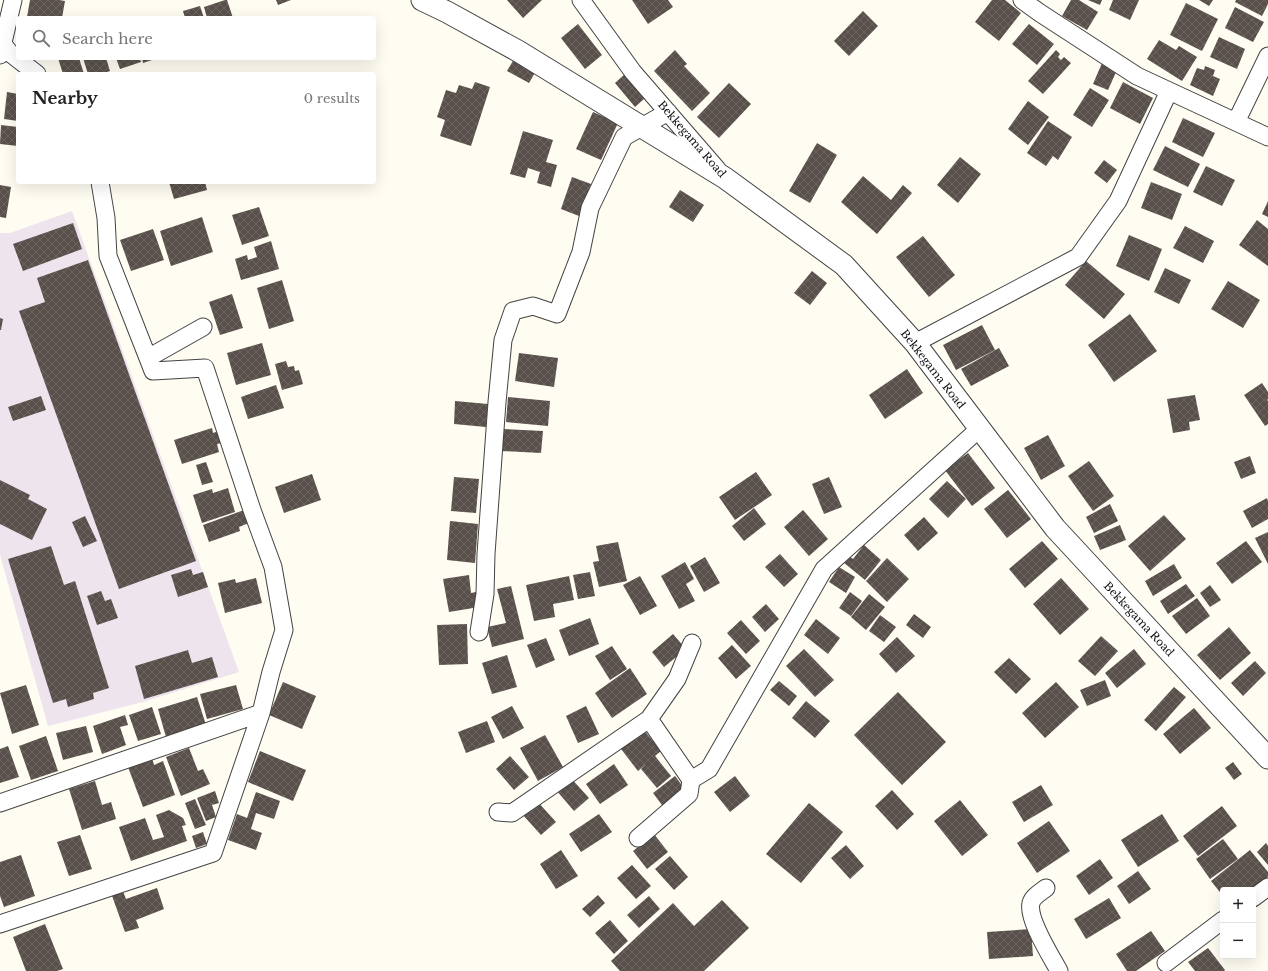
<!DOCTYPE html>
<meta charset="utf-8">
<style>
:root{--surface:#fff;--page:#f2f2f2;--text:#222;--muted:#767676;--line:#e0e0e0}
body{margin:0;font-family:"Libre Baskerville",serif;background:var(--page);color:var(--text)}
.controls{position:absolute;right:12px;bottom:12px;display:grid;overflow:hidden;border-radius:4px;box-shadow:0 4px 16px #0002}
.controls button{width:36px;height:36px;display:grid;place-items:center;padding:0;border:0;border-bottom:1px solid var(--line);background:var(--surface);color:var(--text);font:20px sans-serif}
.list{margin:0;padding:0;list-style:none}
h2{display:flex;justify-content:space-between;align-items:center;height:52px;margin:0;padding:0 16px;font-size:17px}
h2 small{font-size:13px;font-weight:400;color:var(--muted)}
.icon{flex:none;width:22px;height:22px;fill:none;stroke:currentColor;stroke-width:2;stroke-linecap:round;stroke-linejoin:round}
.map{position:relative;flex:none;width:1268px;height:971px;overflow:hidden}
.search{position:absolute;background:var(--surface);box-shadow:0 4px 16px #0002;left:16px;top:16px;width:360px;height:44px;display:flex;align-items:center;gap:10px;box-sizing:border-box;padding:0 14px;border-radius:4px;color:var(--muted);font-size:15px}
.panel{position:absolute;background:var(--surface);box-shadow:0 4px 16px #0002;left:16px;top:72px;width:360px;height:112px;border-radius:4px}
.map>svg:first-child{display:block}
.industrial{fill:#ede4ee}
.building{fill:url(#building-cross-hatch)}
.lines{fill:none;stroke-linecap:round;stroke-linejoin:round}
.minor-casing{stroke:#434343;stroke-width:19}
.tertiary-casing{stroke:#434343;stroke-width:23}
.minor{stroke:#fff;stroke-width:17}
.tertiary{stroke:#fff;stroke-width:21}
.labels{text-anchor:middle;stroke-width:4;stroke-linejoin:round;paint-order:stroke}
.street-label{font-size:11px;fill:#101010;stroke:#fff}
</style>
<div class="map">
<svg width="1268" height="971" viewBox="0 0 1268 971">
<defs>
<pattern id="building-cross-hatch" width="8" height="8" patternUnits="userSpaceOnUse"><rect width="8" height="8" fill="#59504b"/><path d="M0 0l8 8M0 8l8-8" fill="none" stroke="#6c6561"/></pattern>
</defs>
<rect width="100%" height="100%" fill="#fffcf2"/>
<path class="industrial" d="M72,211l167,461 -96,30 -95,24 -48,-171v-322h10z"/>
<path class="building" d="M30,0h29l6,1 -3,17h-28l-7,-1z
M225,0h2l6,18h-26l-3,-11z
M276,0h15l-13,5z
M507,0h35l-19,18z
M632,0h36l5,7 -25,17z
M992,0h13l16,13 -22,28 -24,-19z
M1071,0h8l19,12 -11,18 -25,-14z
M1088,0h14l-2,5z
M1113,0h26l-9,20 -21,-10z
M1199,0h14l-4,6z
M1236,0h32v4l-6,12 -27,-14z
M1186,3l32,16 -16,32 -32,-16z
M200,6l4,12h-19l-2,-7z
M1235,7l29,15 -11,20 -28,-14z
M863,11l15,15 -29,30 -15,-15z
M578,24l24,31 -17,14 -24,-31z
M1029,24l25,20 -17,21 -25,-21z
M1219,37l26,12 -8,20 -27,-12z
M1159,40l17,10 3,-4 18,11 -15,24 -35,-22z
M675,50l12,14 -3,2 26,27 -18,18 -38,-40z
M1056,50l4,4 -2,3 3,3 3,-3 7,6 -28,31 -15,-13z
M58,58h21l5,16h-21z
M83,58h23l4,13 -9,3h-13z
M116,58h24l1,4 -21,7z
M142,58h16l-15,5z
M514,59l22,12 -7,12 -22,-12z
M1102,63l15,7 -9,20 -15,-6z
M1205,66l10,4 -2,6 7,3 -7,17 -23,-11 7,-17 7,2z
M625,74l20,24 -10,9 -20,-24z
M475,82l15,5 -19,59 -31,-10 5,-16 -8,-3 9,-27 10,3 3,-8 13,4z
M1123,82l30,16 -13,26 -30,-16z
M729,83l22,21 -32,34 -22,-21z
M1090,88l19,12 -17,27 -19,-12z
M7,92l11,2v27l-14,-2z
M1028,101l21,16 -21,28 -20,-16z
M593,112l25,11 -17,37 -25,-11z
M1183,118l32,15 -12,24 -31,-15z
M1048,121l24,16 -14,23 -5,-4 -7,10 -19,-13z
M1,125l17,2v19l-18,-2z
M523,131l30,9 -7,22 11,3 -6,22 -14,-4 3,-11 -12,-4 -3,10 -15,-4z
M817,143l20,12 -27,48 -21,-12z
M1165,146l35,18 -12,23 -35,-17z
M960,157l21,17 -23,29 -21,-18z
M1104,160l13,10 -10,13 -13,-10z
M1206,166l29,14 -13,26 -29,-14z
M863,176l28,24 12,-15 9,8 -35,41 -36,-32z
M572,177l19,7 -12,32 -18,-7z
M169,182h36l2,8 -33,9z
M1151,182l31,12 -10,26 -31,-12z
M0,185l11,2 -5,31 -6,-1z
M680,190l24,15 -11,17 -24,-15z
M1268,201v16l-6,-3z
M259,207l10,29 -27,9 -10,-30z
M202,217l11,35 -42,14 -11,-35z
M1257,220l11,9v37l-29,-21z
M73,223l9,26 -59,22 -10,-27z
M1185,226l29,15 -11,22 -30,-15z
M153,229l11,31 -33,11 -11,-31z
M1129,235l33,14 -13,32 -33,-15z
M923,236l32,39 -26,22 -33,-40z
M271,241l8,28 -38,11 -6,-21 12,-4 1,5 9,-3 -3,-10z
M88,260l108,301 -77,28 -100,-278 26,-9 -8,-24z
M1086,261l39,33 -21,25 -39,-34z
M1165,268l26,12 -12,24 -25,-12z
M812,271l15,12 -17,22 -16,-12z
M282,280l12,41 -25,8 -12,-41z
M1228,281l32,19 -17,28 -32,-19z
M232,294l11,34 -23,7 -11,-33z
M1130,314l27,37 -43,31 -26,-37z
M0,318l3,1 -2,11h-1z
M982,325l13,25 -39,20 -13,-25z
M262,343l9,32 -35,10 -9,-32z
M999,348l10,18 -38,20 -10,-17z
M519,353l39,5 -4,29 -39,-6z
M286,361l2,6 6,-1 1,5 4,-1 4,14 -21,6 -7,-26z
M907,369l16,24 -38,26 -16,-24z
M1262,383l6,9v7l-1,1 1,1v23l-3,2 -21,-31z
M276,385l8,23 -36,11 -7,-22z
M1195,395l5,25 -11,2 1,8 -17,3 -6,-34z
M41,396l5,14 -33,11 -5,-14z
M508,397l42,4 -2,25 -42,-4z
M455,401l33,3 -2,23 -32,-3z
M212,428l1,5 5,-2 4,12 -5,1 2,8 -37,12 -8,-24z
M503,429l40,2 -2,22 -39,-2z
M1048,435l17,31 -24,14 -17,-32z
M968,453l27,35 -23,18 -27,-36z
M1250,456l6,17 -15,6 -7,-17z
M1089,461l25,35 -21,15 -25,-35z
M206,462l7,20 -11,3 -6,-20z
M756,472l16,23 -37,25 -16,-23z
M312,474l9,26 -37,13 -9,-26z
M454,477l25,2 -3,34 -25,-2z
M829,477l13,30 -18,7 -12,-30z
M0,480l30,15 -2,4 19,10 -15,31 -32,-16z
M947,481l19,18 -18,19 -19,-19z
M228,488l7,24 -33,11 -9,-28 19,-6 1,4z
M1008,490l23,29 -24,19 -23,-29z
M1267,498l1,3v18l-16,9 -9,-17z
M1110,504l8,17 -24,12 -8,-16z
M754,508l12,16 -22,17 -12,-15z
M244,510l5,13 -10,4 1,4 -31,11 -6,-17z
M803,510l25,29 -19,17 -25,-29z
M1164,515l22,24 -36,32 -22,-25z
M85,516l12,25 -14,6 -11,-25z
M924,517l14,16 -20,18 -14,-16z
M450,521l28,3 -3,39 -28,-3z
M1120,525l6,15 -26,10 -6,-14z
M1268,532v32l-13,-26z
M1042,541l16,18 -33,29 -16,-19z
M1246,541l16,21 -30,22 -16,-21z
M618,542l9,39 -28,6 -6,-25 6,-1 -3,-15z
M864,545l17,15 -16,20 -22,-18 6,-6 4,3z
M51,546l13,39 11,-4 34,107 -16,5 1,6 -26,8 -2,-8 -13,4 -45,-144z
M780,554l18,20 -14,13 -19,-20z
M705,557l15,26 -16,9 -14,-26z
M887,558l22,21 -22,23 -21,-21z
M685,562l9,17 -8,5 9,17 -16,8 -18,-33z
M1174,564l8,14 -29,18 -8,-15z
M839,567l16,10 -9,16 -17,-11z
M191,569l2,6 10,-3 5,15 -30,10 -7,-22z
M590,572l5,24 -17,3 -5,-24z
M469,575l2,18 5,-1 3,15 -30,5 -6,-33z
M569,576l5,24 -21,4 2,13 -21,4 -8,-36z
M640,576l17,30 -17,9 -17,-30z
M256,578l6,25 -37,10 -7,-30 17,-4 1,4z
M1061,578l28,31 -29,26 -27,-31z
M1186,584l9,12 -27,18 -8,-13z
M1210,585l11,15 -11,7 -10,-14z
M511,586l13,53 -32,8 -5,-20 19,-4 -9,-34z
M101,591l4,10 6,-2 7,19 -21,7 -10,-29z
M850,592l12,9 -11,15 -12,-8z
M869,594l16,13 -19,23 -15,-13z
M1197,598l13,18 -24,18 -14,-18z
M766,604l13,15 -14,13 -13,-15z
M914,614l17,13 -8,11 -17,-13z
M880,615l16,12 -12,15 -15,-11z
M590,618l9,26 -30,12 -10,-26z
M816,619l24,19 -12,16 -24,-19z
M741,620l19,21 -14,13 -19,-21z
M467,624l1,40 -29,1 -2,-40z
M1229,627l22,26 -31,27 -23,-25z
M673,634l13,15 -22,18 -12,-15z
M1101,636l17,15 -23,25 -17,-15z
M897,637l18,19 -19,17 -17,-19z
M546,638l9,22 -19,8 -9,-23z
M732,645l19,21 -15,13 -18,-21z
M612,646l15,23 -17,11 -15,-24z
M804,649l30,31 -19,17 -29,-31z
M1134,649l12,15 -29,24 -12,-15z
M188,650l4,13 20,-6 6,20 -74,22 -9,-33z
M507,655l10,32 -25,7 -10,-31z
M1009,658l22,21 -15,15 -22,-22z
M1255,661l11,12 -23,23 -12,-13z
M630,668l17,26 -35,24 -17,-25z
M1105,680l6,16 -24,10 -7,-16z
M779,681l18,15 -8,10 -19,-16z
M283,682l33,14 -14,33 -33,-14z
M1056,682l23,25 -34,31 -23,-25z
M26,685l13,40 -27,9 -12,-41z
M236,685l7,24 -36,10 -7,-25z
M1174,687l12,10 -30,34 -12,-11z
M898,692l48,50 -44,43 -48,-50z
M197,697l9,28 -40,12 -8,-28z
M806,701l24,20 -15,17 -23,-20z
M512,706l12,22 -21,11 -12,-22z
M586,706l13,28 -21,9 -12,-27z
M152,707l9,27 -23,7 -9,-26z
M1194,708l17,20 -31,26 -17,-20z
M125,715l3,10 -8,2 6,18 -24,9 -9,-28z
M487,721l8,21 -29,11 -8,-21z
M86,726l7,26 -30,8 -7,-27z
M644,730l17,21 -6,5 16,20 -14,12 -16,-19 5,-5 -8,7 -17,-22z
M545,735l18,32 -25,14 -18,-33z
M46,736l12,35 -27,9 -12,-34z
M8,746l11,31 -19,6v-34z
M189,748l9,23 5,-2 7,15 -29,12 -15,-39z
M260,751l46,19 -13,31 -45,-19z
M510,756l19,21 -15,13 -18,-21z
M152,758l2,7 9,-4 12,34 -32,12 -15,-40z
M1233,762l9,12 -8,6 -9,-12z
M614,764l14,21 -28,19 -14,-20z
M675,776l12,16 -22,17 -12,-16z
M735,776l15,20 -20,16 -16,-20z
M570,777l19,21 -15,13 -18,-21z
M95,781l7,24 9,-3 5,17 -34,11 -13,-41z
M1041,785l12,20 -29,17 -12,-20z
M892,790l22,24 -17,16 -22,-24z
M215,791l4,12 -7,2 4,12 -10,4 -9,-23z
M256,792l24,9 -6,18 -18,-6 -5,16 11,4 -6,17 -28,-10 9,-26 10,4z
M195,799l11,26 -11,4 -10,-26z
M960,800l28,35 -26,21 -28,-35z
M537,801l19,21 -15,13 -19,-21z
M809,803l34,29 -42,51 -35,-29z
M1222,806l15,20 -39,30 -15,-20z
M169,810l14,8 3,7 -4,1 5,15 -56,20 -12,-34 26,-9 8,22 11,-3 -8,-22z
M599,814l13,18 -31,20 -12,-18z
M1162,814l17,27 -41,26 -17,-27z
M1049,821l21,30 -33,22 -20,-30z
M203,832l4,12 -11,4 -4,-12z
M654,834l14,18 -21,17 -14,-18z
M80,835l12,34 -23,7 -12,-34z
M1223,839l15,20 -28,20 -14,-20z
M1266,843l2,3v19l-11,-13z
M846,845l18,21 -14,13 -19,-21z
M561,850l17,26 -22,13 -16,-25z
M1250,850l18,22v5l-16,13h-29v6l-12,-15z
M21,855l14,41 -31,11 -4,-11v-34z
M670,856l18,21 -14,13 -19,-21z
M1100,859l13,19 -24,17 -13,-19z
M632,865l19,21 -15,13 -19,-21z
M1138,871l13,18 -22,15 -12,-18z
M157,888l7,21 -28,11 3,8 -14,4 -14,-39 11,-4 4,10z
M598,895l7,8 -15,14 -8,-8z
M649,896l11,13 -21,19 -12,-13z
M1109,898l12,20 -35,21 -12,-20z
M722,900l27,28 -45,43h-84l-9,-10 62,-58 21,23z
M610,920l18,21 -14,13 -19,-21z
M45,924l18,45 -6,2h-31l-13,-34z
M1031,929l2,27 -44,3 -2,-27z
M1151,931l14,20 -29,20h-9l-11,-17z
M1208,948l17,22 -1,1h-29l-7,-9z"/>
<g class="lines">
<defs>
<path id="minor" d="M581,0l52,72 84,97
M1022,0l18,13 97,63 131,61
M3,44l7,9 27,21
M0,55l13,-55
M1236,122l32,-66
M100,182l6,36 2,38 45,115 52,-3 47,142 21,57 11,63 -13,42 -10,41
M915,343l163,-86 40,-56 51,-110
M148,358l55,-31
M479,632l6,-38 1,-40 11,-152 6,-62 10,-29 20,-5 24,8 24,-62 9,-44 34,-71 44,-25
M691,780l18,-11 115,-200 155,-140
M0,803l261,-90 -48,140 -213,71
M498,812l14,1 137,-94 28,-40 15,-36
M638,838l51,-44 2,-14 -42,-61
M1046,888c-5,4 -13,8 -15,15 -4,16 20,53 28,68
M1253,898l15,-11
M1166,963l57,-43"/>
<path id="tertiary" d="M422,0l25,12 71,39 207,127 119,87 71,78 140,185 213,230"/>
</defs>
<use href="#minor" class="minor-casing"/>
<use href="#tertiary" class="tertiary-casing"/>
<use href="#minor" class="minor"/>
<use href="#tertiary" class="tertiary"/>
</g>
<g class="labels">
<g class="street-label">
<text transform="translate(692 139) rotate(49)" y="4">Bekkegama Road</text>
<text transform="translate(933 369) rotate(52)" y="4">Bekkegama Road</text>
<text transform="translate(1139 619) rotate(47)" y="4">Bekkegama Road</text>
</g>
</g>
</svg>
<div class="controls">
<button>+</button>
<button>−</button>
</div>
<div class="search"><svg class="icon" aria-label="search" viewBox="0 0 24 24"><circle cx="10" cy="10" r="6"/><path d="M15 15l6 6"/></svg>Search here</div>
<section class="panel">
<h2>Nearby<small>0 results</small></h2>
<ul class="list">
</ul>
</section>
</div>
